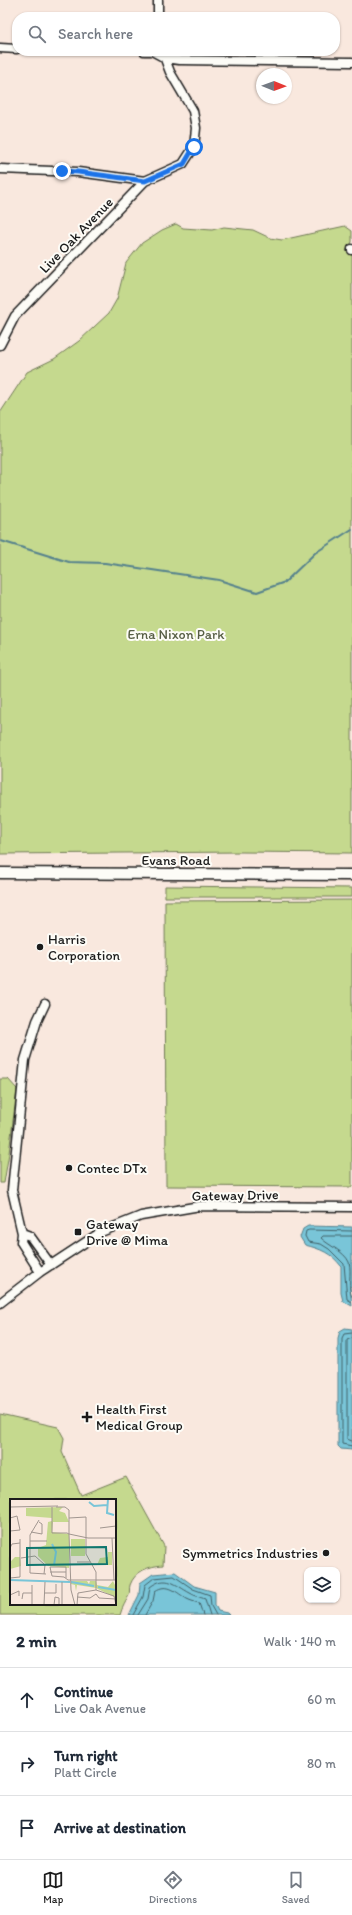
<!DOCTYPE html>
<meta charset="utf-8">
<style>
:root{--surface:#fff;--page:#f6f6f7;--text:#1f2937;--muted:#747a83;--line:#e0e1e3;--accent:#1c1c1c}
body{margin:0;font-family:Itim,sans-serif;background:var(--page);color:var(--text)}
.controls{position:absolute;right:12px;bottom:12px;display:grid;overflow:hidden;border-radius:8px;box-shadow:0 1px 3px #0004}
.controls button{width:36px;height:36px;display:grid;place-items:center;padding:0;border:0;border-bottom:1px solid var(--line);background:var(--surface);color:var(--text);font:20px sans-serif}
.compass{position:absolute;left:256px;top:68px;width:36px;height:36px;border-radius:50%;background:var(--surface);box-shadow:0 1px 3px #0004;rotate:91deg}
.stop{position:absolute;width:12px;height:12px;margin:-9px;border:3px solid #1a73e8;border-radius:50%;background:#fff}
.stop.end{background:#1a73e8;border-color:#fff;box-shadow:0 1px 4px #0008}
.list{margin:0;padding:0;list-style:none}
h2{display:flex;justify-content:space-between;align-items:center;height:52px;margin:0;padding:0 16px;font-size:17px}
h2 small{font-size:13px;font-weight:400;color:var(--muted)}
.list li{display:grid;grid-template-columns:26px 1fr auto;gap:12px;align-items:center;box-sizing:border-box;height:64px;padding:0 16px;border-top:1px solid var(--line)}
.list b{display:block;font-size:15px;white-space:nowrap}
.list p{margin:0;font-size:13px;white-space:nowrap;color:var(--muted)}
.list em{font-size:13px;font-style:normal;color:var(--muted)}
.icon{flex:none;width:22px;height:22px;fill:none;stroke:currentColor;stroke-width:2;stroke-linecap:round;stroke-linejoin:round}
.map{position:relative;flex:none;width:352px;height:1615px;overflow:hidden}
.search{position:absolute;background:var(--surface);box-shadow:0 1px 3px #0004;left:12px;right:12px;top:12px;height:44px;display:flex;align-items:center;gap:10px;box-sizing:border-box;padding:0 14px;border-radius:16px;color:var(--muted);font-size:15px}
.sheet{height:244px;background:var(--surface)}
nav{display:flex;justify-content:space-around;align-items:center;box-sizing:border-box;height:56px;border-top:1px solid var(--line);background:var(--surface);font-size:11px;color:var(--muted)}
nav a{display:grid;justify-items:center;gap:2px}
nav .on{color:var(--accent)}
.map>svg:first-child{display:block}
.green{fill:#c5d98e;stroke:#707a55;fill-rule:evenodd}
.water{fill:#79c5d8;stroke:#54818d}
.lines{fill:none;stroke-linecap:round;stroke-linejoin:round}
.shore{stroke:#416067;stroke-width:1}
.stream{stroke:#54818d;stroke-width:2}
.minor-casing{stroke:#1c1c1c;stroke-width:11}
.tertiary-casing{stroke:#1c1c1c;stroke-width:13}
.minor{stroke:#fdfcf7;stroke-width:8}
.tertiary{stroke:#fdfcf7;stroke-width:10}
.route{stroke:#1a73e8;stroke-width:5}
.poi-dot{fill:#1c1c1c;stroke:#fdfcf7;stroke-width:1.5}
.labels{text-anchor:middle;stroke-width:4;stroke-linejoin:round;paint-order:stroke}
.street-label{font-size:14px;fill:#1c1c1c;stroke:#fdfcf7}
.park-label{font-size:14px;fill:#575e44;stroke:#fdfcf7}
.poi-label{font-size:14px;fill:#1c1c1c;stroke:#fdfcf7;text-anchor:start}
.inset-river{fill:none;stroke:#79c5d8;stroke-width:2}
.inset-road{fill:none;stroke:#a19690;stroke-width:1}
.view{fill:#0f766e;fill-opacity:0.15;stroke:#0f766e;stroke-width:2}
.inset-edge{fill:none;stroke:#1c1c1c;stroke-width:2}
</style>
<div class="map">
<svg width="352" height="1615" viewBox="0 0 352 1615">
<rect width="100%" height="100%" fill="#f9e8de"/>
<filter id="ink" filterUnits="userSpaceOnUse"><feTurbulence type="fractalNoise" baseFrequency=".025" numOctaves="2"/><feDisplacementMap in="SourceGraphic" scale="8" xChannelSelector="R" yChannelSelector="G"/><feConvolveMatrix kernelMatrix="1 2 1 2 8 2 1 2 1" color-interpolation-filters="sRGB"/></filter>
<g filter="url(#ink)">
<path class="green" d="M176,224l7,4 29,2 12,-3 29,3 17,8 12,2 63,-14 7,5v11l-6,9 6,3v599l-111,-1 -241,2v-441l27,-41 27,-13 25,-18 30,-28 8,-14 9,-36 16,-20 20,-13z
M165,886l187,2v9h-187z
M352,900v287l-186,-1 -1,-285z
M0,1079h8l9,10 -8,64 -5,30h-4z
M0,1414l58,13 6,11 -2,14 19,43 45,-18 38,69 -1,19c-14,1 -28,6 -33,20 -1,3 0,7 -1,10 -3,7 -7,12 -9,20h-120zM11,1500h104v104h-104z"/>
<path class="water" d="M308,1226l44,1v58l-2,2 2,19 -9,-5 -2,-8v-27c-10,-13 -20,-17 -36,-21l-5,-8 3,-8z
M345,1328l7,1v121l-11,-1 -3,-3v-108l2,-7z
M175,1572l19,14 21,6v13l3,6 9,2 2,2h-100l10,-20 1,-12 13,-9z"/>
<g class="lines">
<path class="shore" d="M352,1231l-43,-1 -3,1 -1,5 3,6 13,2 8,5 15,15 3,35 5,3
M352,1236h-29l-2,2c8,8 23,13 28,24 3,11 -2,25 3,35
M352,1333l-8,1 -2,4v106l10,2
M352,1338l-5,2v99l5,2
M133,1615l10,-18 2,-12 9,-7 20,-2 19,13 17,6 1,11 5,9
M138,1615l10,-16 2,-12c17,-13 25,-2 40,6 5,3 10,4 15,6l5,16
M145,1615l8,-14 2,-10c13,-9 22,2 32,8 4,2 8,3 12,4l4,12"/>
<path class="stream" d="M1,541l68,21 36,1 114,17 38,12 28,-10 30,-29 37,-24"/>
<defs>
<path id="minor" d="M158,0v17
M0,48l17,1
M144,51h8l13,7 14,2 173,2
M0,169l78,3 67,9
M352,250v-1
M0,345l15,-29 130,-135 38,-17 11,-17 2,-19 -3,-17 -23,-39 -8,-21
M22,1233l8,3 21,29
M40,1272l-19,-30 1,-9 -10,-43 13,-130 12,-39 8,-17
M0,1303l40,-31 61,-40 40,-16 59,-10 152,1"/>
<path id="tertiary" d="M0,873l352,2"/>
</defs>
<use href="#minor" class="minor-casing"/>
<use href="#tertiary" class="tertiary-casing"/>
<use href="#minor" class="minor"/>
<use href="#tertiary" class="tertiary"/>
</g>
</g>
<g class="lines" filter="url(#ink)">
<path class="route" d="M62,171l16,1 67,9 39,-17 10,-17"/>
</g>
<g class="poi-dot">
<circle cx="40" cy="947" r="4"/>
<circle cx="69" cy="1168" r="4"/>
<rect x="74" y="1228" width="8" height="8" rx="2"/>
<path d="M85 1411h4v4h4v4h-4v4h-4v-4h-4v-4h4z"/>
<circle cx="326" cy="1553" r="4"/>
</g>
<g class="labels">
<g class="street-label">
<text transform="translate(76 235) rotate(-46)" y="5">Live Oak Avenue</text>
<text x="176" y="865">Evans Road</text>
<text transform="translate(235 1195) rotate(-1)" y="5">Gateway Drive</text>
</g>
<g class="park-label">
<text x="176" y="639">Erna Nixon Park</text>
</g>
<g class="poi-label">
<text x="48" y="944">Harris<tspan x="48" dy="16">Corporation</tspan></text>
<text x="77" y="1173">Contec DTx</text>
<text x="86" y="1229">Gateway<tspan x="86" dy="16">Drive @ Mima</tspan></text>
<text x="96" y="1414">Health First<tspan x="96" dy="16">Medical Group</tspan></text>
<text x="318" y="1558" text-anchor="end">Symmetrics Industries</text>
</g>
</g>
<g transform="translate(10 1499)">
<rect width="106" height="106" fill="#f9e8de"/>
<path d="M53,8l-4,4 6,2 4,9h-16l-1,10 17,2v34l-21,-2 -10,-10v-8l8,-3 2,-23 4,-1v-3l-26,-2v-8zM61,40h14v17h-14zM98,53h4v13h-15l3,-7 8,-1zM5,58h5l1,9 -11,3v-7zM61,82h16l2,3 1,-3h6l1,4 11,2 5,-6 3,6v11l-20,-10 -19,-3 -1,6 -1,-6 -4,-1z" fill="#c5d98e"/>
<path class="inset-river" d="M98,0l-1,14 7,2M79,3l5,4 13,-1M42,45l4,8 -2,13M0,81l60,2M61,83l23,4M88,88l18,3"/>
<path class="inset-road" d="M0,8l48,-1M42,8v26h15M46,8h9l4,3v24l19,4h28M0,19l7,-2 3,14 -10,1M59,19l17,-1v37l10,18v18M29,21l-9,15v38l16,1M90,29l16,-2M21,33l11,2v-10l-3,-2M57,34l2,1 2,56 4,15M102,39l2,42M20,42h17M0,49l2,-4 8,-1M11,59l14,-2 10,9 -1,9M67,63h13M40,73h16M54,78l4,3h48M54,78l-12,-1 -2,-9h16v11M0,79l10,-1v-38M35,94h11v-9M0,96l9,-4v5M67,98l13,1 6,-4 3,4 17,1M12,100l1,-6h9M22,106v-20M34,106l1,-23M44,106l1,-8 4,1v7M52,106v-23M67,106l1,-12 18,-3 18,6 2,9"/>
<path class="view" d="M96,48l1,17 -80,1v-17z"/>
<rect width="106" height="106" class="inset-edge"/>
</g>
</svg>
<div class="controls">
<button><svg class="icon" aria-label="layers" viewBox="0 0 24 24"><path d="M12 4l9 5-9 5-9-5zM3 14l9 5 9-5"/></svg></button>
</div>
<svg class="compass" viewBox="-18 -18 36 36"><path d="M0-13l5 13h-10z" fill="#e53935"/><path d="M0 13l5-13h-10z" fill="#747a83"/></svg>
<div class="stop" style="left:194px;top:147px"></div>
<div class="stop end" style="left:62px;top:171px"></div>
<div class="search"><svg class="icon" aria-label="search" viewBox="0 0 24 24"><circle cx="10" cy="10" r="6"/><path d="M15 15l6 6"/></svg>Search here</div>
</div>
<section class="sheet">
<h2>2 min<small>Walk · 140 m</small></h2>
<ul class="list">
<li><svg class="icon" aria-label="ahead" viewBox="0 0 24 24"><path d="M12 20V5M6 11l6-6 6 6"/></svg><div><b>Continue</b><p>Live Oak Avenue</p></div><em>60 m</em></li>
<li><svg class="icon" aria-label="right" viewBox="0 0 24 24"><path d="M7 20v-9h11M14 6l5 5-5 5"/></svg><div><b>Turn right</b><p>Platt Circle</p></div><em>80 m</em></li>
<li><svg class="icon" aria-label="arrive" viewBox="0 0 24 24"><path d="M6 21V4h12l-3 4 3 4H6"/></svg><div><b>Arrive at destination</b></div></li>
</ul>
</section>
<nav>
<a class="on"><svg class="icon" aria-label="map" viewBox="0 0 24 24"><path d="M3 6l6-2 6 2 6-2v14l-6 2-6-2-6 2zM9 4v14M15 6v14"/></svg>Map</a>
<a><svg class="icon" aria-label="directions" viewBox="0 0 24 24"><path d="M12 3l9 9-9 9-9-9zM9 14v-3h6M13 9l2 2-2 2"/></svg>Directions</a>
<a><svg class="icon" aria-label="saved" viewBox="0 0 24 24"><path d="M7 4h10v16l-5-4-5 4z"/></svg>Saved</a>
</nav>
